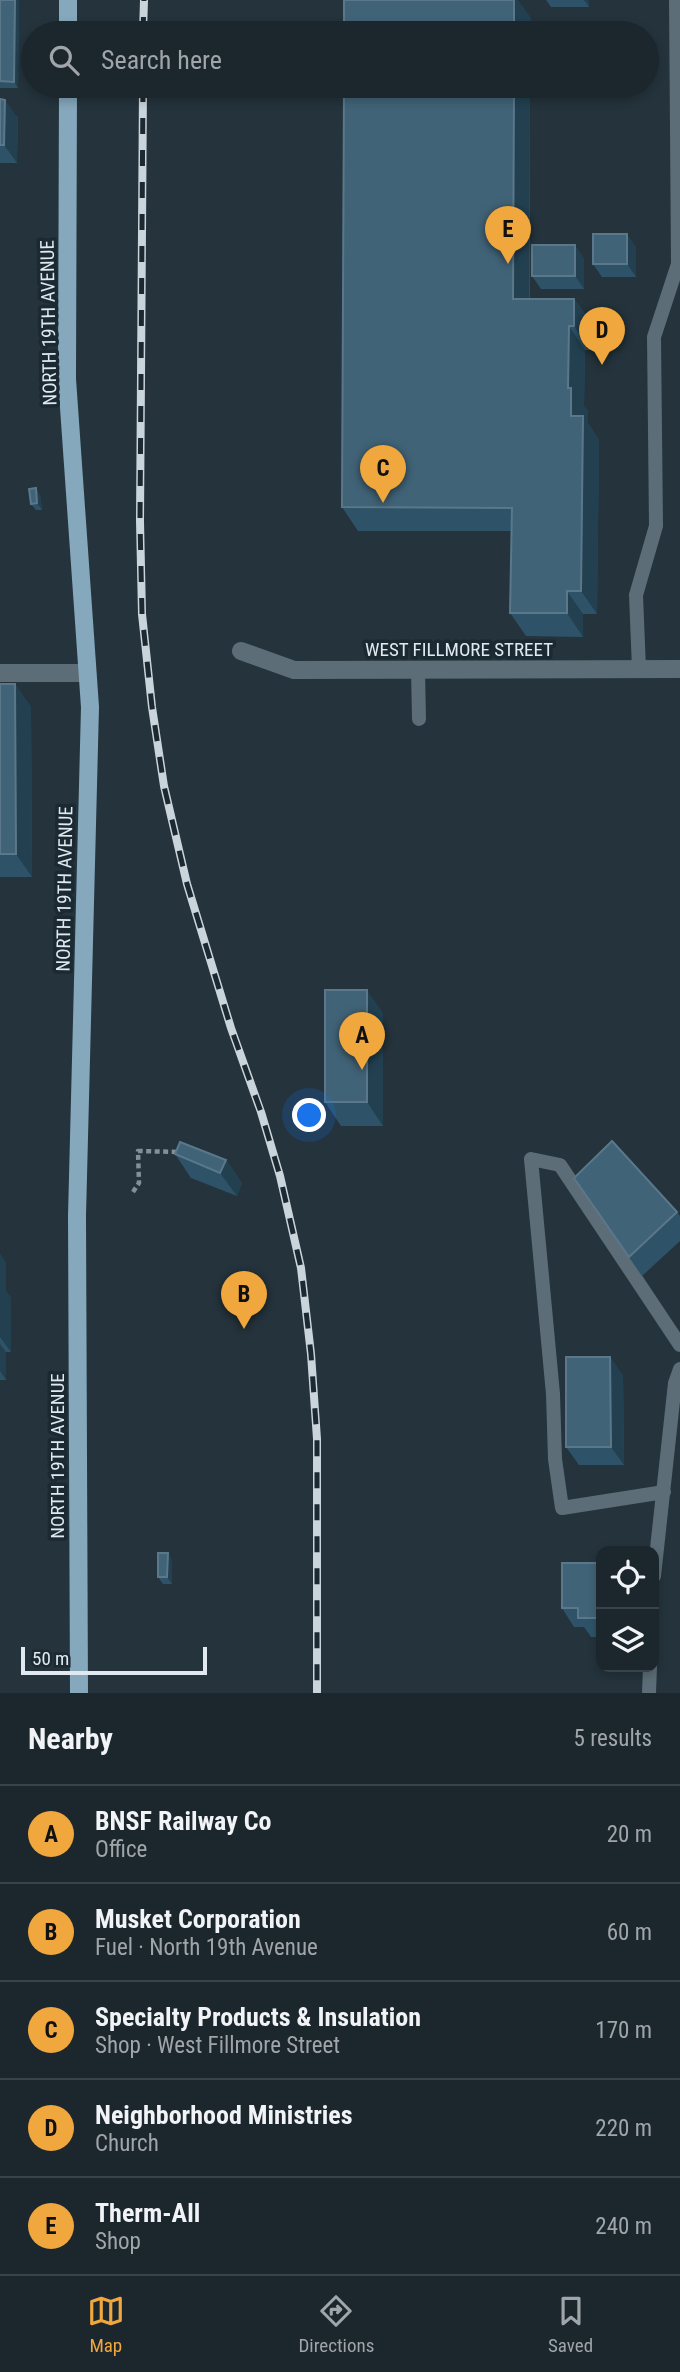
<!DOCTYPE html>
<meta charset="utf-8">
<style>
:root{--surface:#1b262d;--page:#242e35;--text:#f1f3f6;--muted:#a0a5aa;--line:#394349;--accent:#f0a73e}
body{margin:0;font-family:"Roboto Condensed",sans-serif;background:var(--page);color:var(--text)}
.controls{position:absolute;right:21px;bottom:21px;display:grid;overflow:hidden;border-radius:14px;box-shadow:0 4px 10px #0003}
.controls button{width:63px;height:63px;display:grid;place-items:center;padding:0;border:0;border-bottom:2px solid var(--line);background:var(--surface);color:var(--text);font:35px sans-serif}
.scale{position:absolute;left:21px;bottom:18px;width:186px;box-sizing:border-box;padding-left:7px;border:4px solid #dfe9ef;border-top:0;font-size:19px;line-height:24px;white-space:nowrap;color:#dfe9ef;-webkit-text-stroke:5px #1b2932;paint-order:stroke}
.you{position:absolute;left:310px;top:1116px;width:24px;height:24px;margin:-18px;border:5px solid #fff;border-radius:50%;background:#1a73e8;box-shadow:0 0 0 10px #1a73e833}
.badge{display:grid;place-items:center;width:46px;height:46px;border-radius:50%;background:var(--accent);color:#111;font-size:23px;font-weight:700}
.pin{position:absolute;translate:-50% -58px;filter:drop-shadow(0 2px 4px #0008)}
.pin::after{content:'';position:absolute;top:37px;width:24px;height:21px;background:inherit;clip-path:polygon(0 0,100% 0,50% 100%)}
.list{margin:0;padding:0;list-style:none}
h2{display:flex;justify-content:space-between;align-items:center;height:91px;margin:0;padding:0 28px;font-size:30px}
h2 small{font-size:23px;font-weight:400;color:var(--muted)}
.list li{display:grid;grid-template-columns:46px 1fr auto;gap:21px;align-items:center;box-sizing:border-box;height:98px;padding:0 28px;border-top:2px solid var(--line)}
.list b{display:block;font-size:26px;white-space:nowrap}
.list p{margin:0;font-size:23px;white-space:nowrap;color:var(--muted)}
.list em{font-size:23px;font-style:normal;color:var(--muted)}
.icon{flex:none;width:38px;height:38px;fill:none;stroke:currentColor;stroke-width:2;stroke-linecap:round;stroke-linejoin:round}
.map{position:relative;flex:none;width:680px;height:1693px;overflow:hidden}
.search{position:absolute;background:var(--surface);box-shadow:0 4px 10px #0003;left:21px;right:21px;top:21px;height:77px;display:flex;align-items:center;gap:18px;box-sizing:border-box;padding:0 24px;border-radius:38px;color:var(--muted);font-size:26px}
.sheet{height:581px;background:var(--surface)}
nav{display:flex;justify-content:space-around;align-items:center;box-sizing:border-box;height:98px;border-top:2px solid var(--line);background:var(--surface);font-size:19px;color:var(--muted)}
nav a{display:grid;justify-items:center;gap:4px}
nav .on{color:var(--accent)}
.map>svg:first-child{display:block}
.lines{fill:none;stroke-linecap:round;stroke-linejoin:round}
.path{stroke:#849098;stroke-width:4.5;stroke-dasharray:5 3.5;stroke-linecap:butt}
.lane{stroke:#5c6d77;stroke-width:14}
.street{stroke:#5c6d77;stroke-width:18}
.primary{stroke:#85a8bc;stroke-width:18}
.rail-casing{stroke:#cad4db;stroke-width:8}
.rail{stroke:#1b2932;stroke-width:5;stroke-dasharray:16;stroke-linecap:butt}
.wall{fill:#2e5368}
.shaded-wall{fill:#224050}
.building{fill:#416377;stroke:#5a788a;stroke-width:2}
.labels{text-anchor:middle;stroke-width:7;stroke-linejoin:round;paint-order:stroke}
.street-label{font-size:19px;fill:#dfe9ef;stroke:#1b2932}
</style>
<div class="map">
<svg width="680" height="1693" viewBox="0 0 680 1693">
<rect width="100%" height="100%" fill="#24333c"/>
<g class="lines">
<path class="path" d="M133,1192l6,-9 -1,-32 41,1"/>
<path class="lane" d="M639,669l-3,-74 20,-69 -2,-189 24,-73 -2,-264
M418,670l1,49
M664,1492l-102,16 -7,-49 -2,-65 -22,-235 29,6 120,180
M654,1576l21,-193 5,-14
M649,1693l1,-26"/>
<path class="street" d="M241,651l53,19 386,-1
M0,673h87"/>
<path class="primary" d="M68,33v-33
M68,86l-1,293 23,328 -13,509 2,477"/>
<defs>
<path id="rail" d="M143,33l1,-33
M143,86l-3,435 2,93 10,93 12,79 23,98 44,144 30,84 19,64 21,92 10,86 6,85v254"/>
</defs>
<use href="#rail" class="rail-casing"/>
<use href="#rail" class="rail"/>
</g>
<path class="wall" d="M0,0h19l-1,88h-18z
M546,0h43v7h-38z
M344,86h186v213h44l17,23 -1,28h-5l-1,56 4,5v12l11,17 -2,174h-14v23l-57,-1 -16,-23 2,-82h-154l-16,-24z
M0,99l18,19 -1,45h-17z
M636,247v30h-34l-9,-13z
M584,258v31h-43l-9,-13z
M40,495l2,15h-6l-5,-6z
M0,684h15l16,23 1,170h-32z
M383,1013v113h-42l-16,-24z
M175,1154l51,6 16,23 -5,13 -46,-18z
M574,1178l103,34 3,4v25l-38,35z
M0,1254l6,9v28l5,7v54h-5v28h-6z
M610,1357l13,19 1,89h-45l-13,-18z
M172,1560v24h-9l-5,-7z
M601,1563v74h-10l-7,-10h-10l-12,-19z"/>
<path class="shaded-wall" d="M15,0h4l-1,88 -4,-6z
M514,0h4l13,18 -1,15h-16z
M584,0h5v7z
M514,86h16l-1,236 -16,-23z
M5,100l13,18 -1,45 -13,-18z
M627,234l9,13v30l-9,-13z
M575,245l9,13v31l-9,-13z
M574,299l17,23 -1,28 -16,-24z
M569,326l16,24 -1,56 4,5v12l11,17 -2,174 -16,-23 -10,-175 -3,-28z
M36,488l4,7 2,15 -5,-7z
M567,591l16,23v23l-16,-24z
M15,684l16,23 1,170 -16,-23z
M367,990l16,23v113l-16,-24z
M226,1160l16,23 -5,13 -17,-23z
M0,1254l6,9v28l5,7v54l-11,-15z
M0,1344l6,8v28l-6,-9z
M610,1357l13,19 1,89 -13,-18z
M168,1553l4,7v24l-5,-7z"/>
<path class="building" d="M0,0h15l-1,82 -14,-1z
M344,0h170v33h-170z
M344,86h170l-1,213h61v27h-5l-1,62h3v28h12l-2,175h-14v22h-57l2,-105 -170,-1z
M0,99l5,1 -1,45h-4z
M593,234h34v30h-34z
M532,245h43v31h-43z
M36,488l1,15 -6,1 -2,-15z
M0,684h15l1,170h-16z
M325,990h42v112h-42z
M612,1141l65,71 -48,45 -55,-79z
M180,1142l46,18 -6,13 -45,-19z
M566,1357h44l1,90h-45z
M158,1553h10l-1,24h-9z
M562,1563h39v55h-23v-10h-16z"/>
<g class="labels">
<g class="street-label">
<text transform="translate(48 323) rotate(-91)" y="7">NORTH 19TH AVENUE</text>
<text x="459" y="656">WEST FILLMORE STREET</text>
<text transform="translate(64 889) rotate(-89)" y="7">NORTH 19TH AVENUE</text>
<text transform="translate(57 1456) rotate(-90)" y="7">NORTH 19TH AVENUE</text>
</g>
</g>
</svg>
<div class="controls">
<button><svg class="icon" aria-label="locate" viewBox="0 0 24 24"><circle cx="12" cy="12" r="6"/><path d="M12 2v4M12 18v4M2 12h4M18 12h4"/></svg></button>
<button><svg class="icon" aria-label="layers" viewBox="0 0 24 24"><path d="M12 4l9 5-9 5-9-5zM3 14l9 5 9-5"/></svg></button>
</div>
<div class="scale">50 m</div>
<div class="you"></div>
<div class="pin badge" style="left:362px;top:1070px">A</div>
<div class="pin badge" style="left:244px;top:1329px">B</div>
<div class="pin badge" style="left:383px;top:503px">C</div>
<div class="pin badge" style="left:602px;top:365px">D</div>
<div class="pin badge" style="left:508px;top:264px">E</div>
<div class="search"><svg class="icon" aria-label="search" viewBox="0 0 24 24"><circle cx="10" cy="10" r="6"/><path d="M15 15l6 6"/></svg>Search here</div>
</div>
<section class="sheet">
<h2>Nearby<small>5 results</small></h2>
<ul class="list">
<li><span class="badge">A</span><div><b>BNSF Railway Co</b><p>Office</p></div><em>20 m</em></li>
<li><span class="badge">B</span><div><b>Musket Corporation</b><p>Fuel · North 19th Avenue</p></div><em>60 m</em></li>
<li><span class="badge">C</span><div><b>Specialty Products &amp; Insulation</b><p>Shop · West Fillmore Street</p></div><em>170 m</em></li>
<li><span class="badge">D</span><div><b>Neighborhood Ministries</b><p>Church</p></div><em>220 m</em></li>
<li><span class="badge">E</span><div><b>Therm-All</b><p>Shop</p></div><em>240 m</em></li>
</ul>
</section>
<nav>
<a class="on"><svg class="icon" aria-label="map" viewBox="0 0 24 24"><path d="M3 6l6-2 6 2 6-2v14l-6 2-6-2-6 2zM9 4v14M15 6v14"/></svg>Map</a>
<a><svg class="icon" aria-label="directions" viewBox="0 0 24 24"><path d="M12 3l9 9-9 9-9-9zM9 14v-3h6M13 9l2 2-2 2"/></svg>Directions</a>
<a><svg class="icon" aria-label="saved" viewBox="0 0 24 24"><path d="M7 4h10v16l-5-4-5 4z"/></svg>Saved</a>
</nav>
